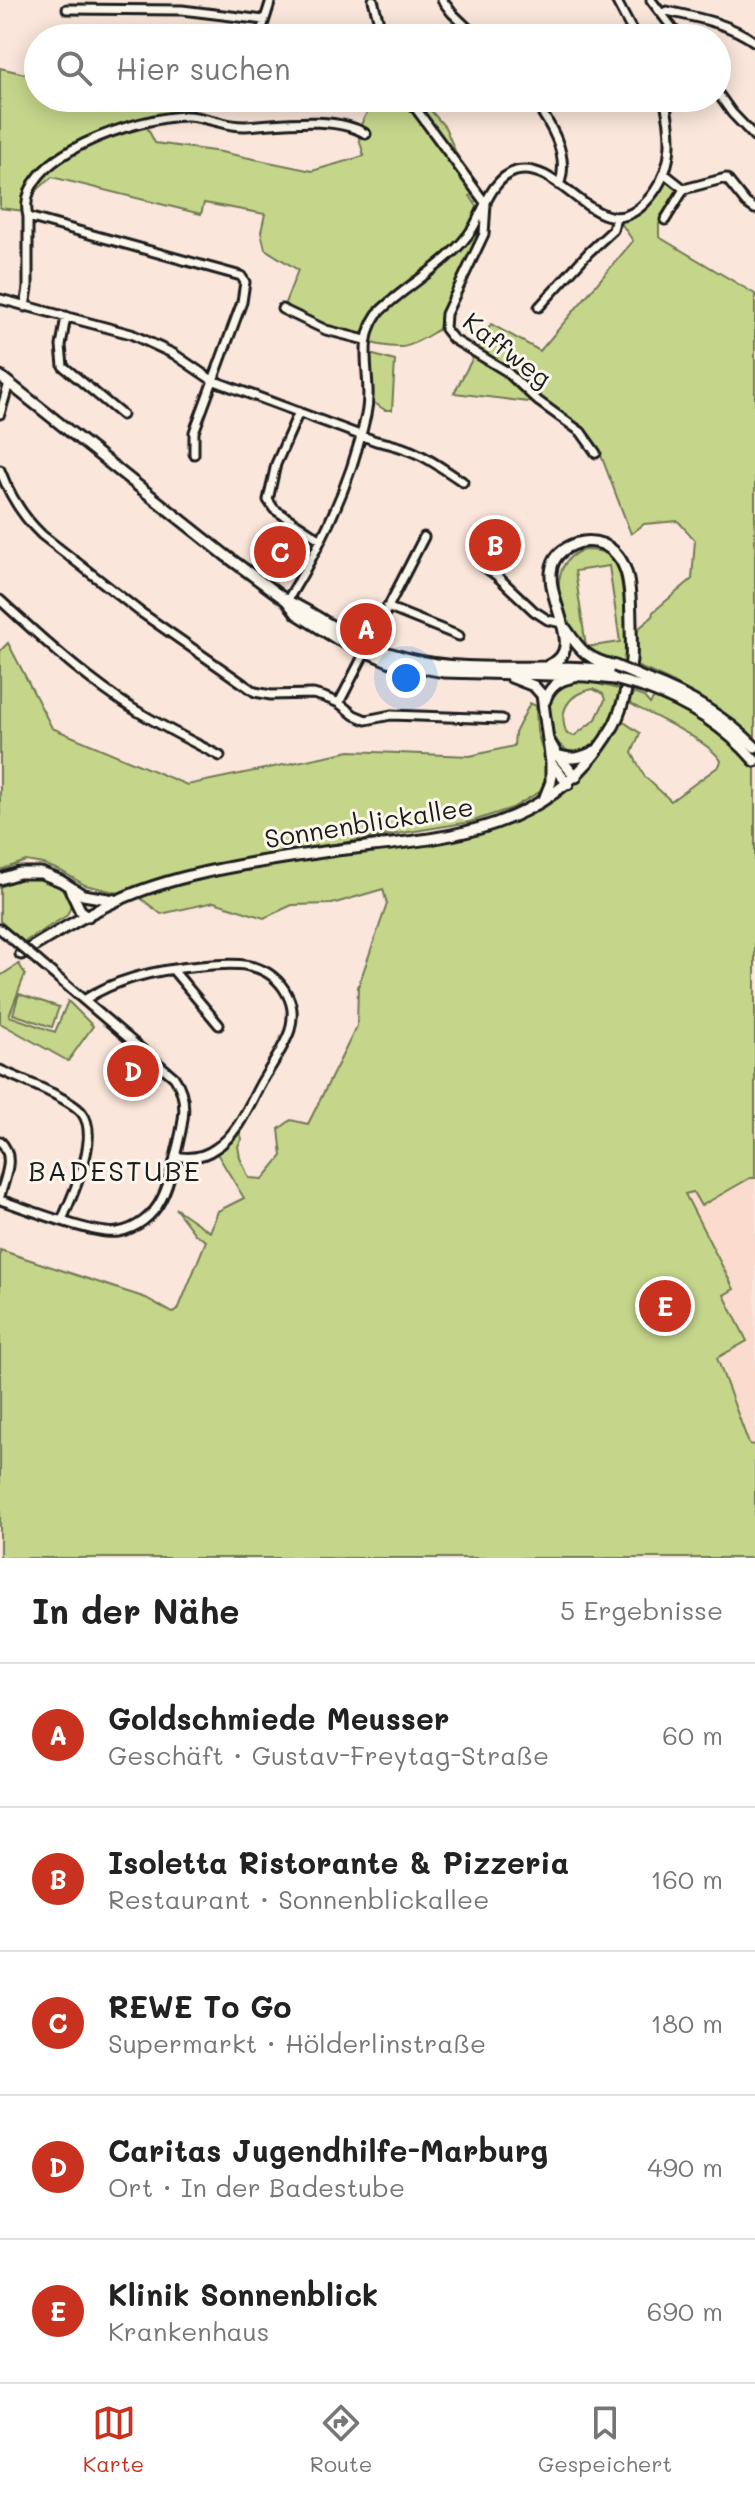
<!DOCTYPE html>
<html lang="de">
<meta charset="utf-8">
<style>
:root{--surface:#fff;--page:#f6f6f6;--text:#222;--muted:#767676;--line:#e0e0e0;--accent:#c8321e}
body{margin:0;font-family:Mali,sans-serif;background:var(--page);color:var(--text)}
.you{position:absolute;left:406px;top:678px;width:28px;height:28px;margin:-20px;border:6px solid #fff;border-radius:50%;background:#1a73e8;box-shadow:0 0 0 12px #1a73e833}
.badge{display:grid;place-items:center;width:52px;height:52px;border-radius:50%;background:var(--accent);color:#fff;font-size:26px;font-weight:700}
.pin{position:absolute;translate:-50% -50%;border:4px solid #fff;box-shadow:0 2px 8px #0006}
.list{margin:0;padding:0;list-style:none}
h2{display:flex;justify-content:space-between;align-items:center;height:104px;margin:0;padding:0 32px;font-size:34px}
h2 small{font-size:26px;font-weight:400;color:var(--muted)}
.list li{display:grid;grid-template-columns:52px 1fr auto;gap:24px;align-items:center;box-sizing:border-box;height:144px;padding:0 32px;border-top:2px solid var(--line)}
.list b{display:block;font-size:30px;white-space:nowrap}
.list p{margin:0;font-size:26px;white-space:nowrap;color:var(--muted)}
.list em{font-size:26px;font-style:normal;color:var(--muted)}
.icon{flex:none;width:44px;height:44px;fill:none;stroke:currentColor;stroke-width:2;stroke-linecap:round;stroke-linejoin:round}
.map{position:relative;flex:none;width:755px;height:1558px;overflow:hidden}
.search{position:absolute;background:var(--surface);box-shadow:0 4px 20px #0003;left:24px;right:24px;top:24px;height:88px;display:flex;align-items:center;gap:20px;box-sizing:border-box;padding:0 28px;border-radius:44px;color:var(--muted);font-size:30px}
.sheet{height:824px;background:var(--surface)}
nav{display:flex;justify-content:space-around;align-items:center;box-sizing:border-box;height:112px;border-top:2px solid var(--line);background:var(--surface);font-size:22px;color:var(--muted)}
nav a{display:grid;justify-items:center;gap:4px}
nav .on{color:var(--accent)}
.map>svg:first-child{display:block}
.built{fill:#fadbcd}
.green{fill:#c5d68b;stroke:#707954;stroke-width:2;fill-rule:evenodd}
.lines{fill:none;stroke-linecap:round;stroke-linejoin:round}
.minor-casing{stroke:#1c1c1c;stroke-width:13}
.secondary-casing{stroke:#1c1c1c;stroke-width:15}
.minor{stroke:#fbf7ec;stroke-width:7}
.secondary{stroke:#fbf7ec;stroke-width:9}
.minor-bridge-casing{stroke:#1c1c1c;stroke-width:13;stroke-linecap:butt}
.secondary-bridge-casing{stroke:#1c1c1c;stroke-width:15;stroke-linecap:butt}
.minor-bridge{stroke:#fbf7ec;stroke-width:7}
.secondary-bridge{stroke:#fbf7ec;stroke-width:9}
.labels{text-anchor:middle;stroke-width:6;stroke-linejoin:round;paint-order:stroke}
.street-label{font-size:26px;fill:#1c1c1c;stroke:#fbf7ec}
.neighbourhood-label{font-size:28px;letter-spacing:2px;fill:#1c1c1c;stroke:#fbf7ec}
</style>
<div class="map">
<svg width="755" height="1558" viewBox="0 0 755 1558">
<rect width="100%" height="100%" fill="#fae6da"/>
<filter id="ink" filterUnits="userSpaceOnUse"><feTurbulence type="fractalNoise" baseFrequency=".0125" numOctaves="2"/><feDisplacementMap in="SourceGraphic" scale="16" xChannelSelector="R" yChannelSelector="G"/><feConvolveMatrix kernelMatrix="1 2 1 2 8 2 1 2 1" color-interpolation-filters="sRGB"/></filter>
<g filter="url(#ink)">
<path class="built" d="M750,1177l5,1v267l-6,-1 -164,-155 86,-89 22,-9 8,15z"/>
<path class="green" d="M0,68l38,9v21h166l-15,16 -44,9 10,20 66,9 91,19 52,-15 -7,-25h2l4,-11 12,-22h45l25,29 28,66 -3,3 14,21 -5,27 -36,69 -2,15c-11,6 -27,18 -39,19 -38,1 -85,-25 -119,-39l15,-38 -33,-21 -4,-17 4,-18 -61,-11 -3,11 -149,-37 -16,14 -9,19 10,-33 -9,10 -4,24 -24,-3z
M667,179l13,11 -21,34v13l96,57v446c-35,-31 -77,-58 -119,-74l1,-36 15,-13 1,-5 39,-33 3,-39 -17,-19 -34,3 -13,10 -32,-84 -16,-21 -42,-30 -4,4 -83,-10 37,-69 49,27 93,-110 -14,-21 25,-11z
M370,354l25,7 -3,49h-7l-12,-8z
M584,550c9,0 24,1 30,9 11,14 13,85 11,104 -10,-2 -21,-3 -31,-7 -31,-16 -56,-93 -10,-106zM609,566l11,76 -34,5 -11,-76z
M8,643l44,85 135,57 163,-34 120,5 44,-10 1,-13 15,-30 6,3 1,25 9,33 1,19 -6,8 -29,17 -42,14 -245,40 -48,12 -58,19 -34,-8 -24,-14 -18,-7 -17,-3 -26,9v-219z
M586,681l36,9c-6,17 -12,37 -24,50 -34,41 -66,-28 -42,-51 8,-7 20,-7 30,-8zM593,689l10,5 2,6 -9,19 -22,17 -7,-2c-10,-23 2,-41 26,-45z
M633,693l11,4 6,7 4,-6c45,18 68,35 101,71v409h-5l-49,28 -8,-14 -8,2 49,95 -10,6 23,46 -30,17 32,86 6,1v113h-755v-308l146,48 27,15 5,-3 28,-69 -11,-7 -20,-26 35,24 8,-21 26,-13 -28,-46 23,-24 3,11 -4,7 2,12 9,20 14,1 19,-23 -3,-27 12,-9 17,4 49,-98 1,-39 29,-83 -4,-15 -51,15 -40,1 -28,13 -50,-16 -53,12 -22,-17c55,-17 110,-29 167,-38 86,-12 179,-11 253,-63 27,-19 45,-48 63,-75l18,12 -8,20 13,24 26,24 48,-35 2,-5c-12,-21 -69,-45 -92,-58z
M29,876c18,1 54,17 37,40l-42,26 -24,-21v-34l17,-9z
M19,964l6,10 -16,42 46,16 13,-31 25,25 -25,35 -68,-38v-47z
M19,994l40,13 -7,20 -39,-13z"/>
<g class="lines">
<defs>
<path id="minor" d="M373,0l10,38
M442,0l10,13 26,25
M616,0l20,38
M651,0l29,38
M67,9l115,1 82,10
M663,13l4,-2c32,7 61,12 88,31
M259,38l12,-38
M717,92l15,21 23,24
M408,98l78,106 -2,30 -38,80 -1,15 8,10 53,32 32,30 43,31 15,21
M532,98c18,25 39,57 27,87
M665,174l19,15 42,-11 20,25 9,6
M28,217l213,59 4,6 -3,20 -48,130v22
M665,220l19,-31
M0,299l131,35 43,20 38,26 164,61c38,7 55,19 87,41
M25,307l3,-19v-71c-16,-62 112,-100 158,-101 20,0 39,11 60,10 34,-2 90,-11 120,8
M539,307l50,-55 24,-22 3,-13
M282,309l44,21 39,10
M66,316l-5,30 2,20 59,49
M299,412l-23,52 -8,36 6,9 47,31
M0,414l9,-31
M0,470c9,24 23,47 42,65l97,76 116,81 16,3 42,-1 11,3 15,6 15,12 12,5 25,-5 111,4
M476,554l6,11 15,11 37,35 14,9 14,3
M0,600c38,35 76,70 118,99 32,22 68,39 102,57
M287,601c35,-57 65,-121 79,-186 8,-36 -11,-69 11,-101 29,-30 73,-50 96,-86 11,-19 19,-50 43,-57 49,-13 87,92 138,21 21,-29 18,-61 10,-94
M387,607l72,29
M339,703l85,-166
M0,929l11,9
M173,970l46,55
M84,1000c33,-22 78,-31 117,-34 31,-3 64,-6 83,23 9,14 10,25 6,41 -6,18 -19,36 -29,53 -12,22 -23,51 -45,65 -12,9 -27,11 -41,8
M0,1070c20,9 70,28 82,43 19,24 -10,83 -20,107
M0,1141c16,15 5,36 0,55
M0,1200c25,8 96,36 118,32 18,-3 35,-16 43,-32 8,-14 11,-31 15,-47 6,-26 15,-52 -2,-76l-136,-116"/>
<path id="secondary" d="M0,376l225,179 62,46 10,13 40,25 54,23 53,10 142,4 28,3
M287,601c23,10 43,25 65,37 18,10 38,16 58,21 67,16 137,2 204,12
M566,629c15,23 22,30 49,37
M511,677l23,9 8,9 9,68v19l-6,15
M648,680c40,15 77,37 107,67
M643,687c42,15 82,39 112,74
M545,701c3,-12 13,-21 25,-23
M549,741l8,14 19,22
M560,756c13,4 22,2 35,-5
M551,763l17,21
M0,879l19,-6h22l20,8 22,14 31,5
M70,889l10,21 8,6
M21,954c31,-19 62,-38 95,-53 60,-28 136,-38 200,-48 60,-9 123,-10 180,-30 51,-18 91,-50 118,-98 9,-18 15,-44 17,-65 1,-11 0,-24 0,-36 -1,-28 2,-67 -29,-80 -8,-3 -16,-3 -24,-1 -69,22 22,103 -29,122"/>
</defs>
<use href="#minor" class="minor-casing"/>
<use href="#secondary" class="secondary-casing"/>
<use href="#minor" class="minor"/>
<use href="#secondary" class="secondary"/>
<defs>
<path id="minor-bridge" d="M11,938l27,23"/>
<path id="secondary-bridge" d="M615,666l33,14
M614,679l29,8"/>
</defs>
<use href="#minor-bridge" class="minor-bridge-casing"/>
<use href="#secondary-bridge" class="secondary-bridge-casing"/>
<use href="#minor-bridge" class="minor-bridge"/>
<use href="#secondary-bridge" class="secondary-bridge"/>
</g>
</g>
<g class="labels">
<g class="street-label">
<text transform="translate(507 350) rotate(38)" y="9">Kaffweg</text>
<text transform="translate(369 823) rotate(-9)" y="9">Sonnenblickallee</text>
</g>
<g class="neighbourhood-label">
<text x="115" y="1181">BADESTUBE</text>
</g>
</g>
</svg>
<div class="you"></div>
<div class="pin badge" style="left:366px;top:629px">A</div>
<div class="pin badge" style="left:495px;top:545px">B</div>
<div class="pin badge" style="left:280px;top:552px">C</div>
<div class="pin badge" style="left:133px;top:1071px">D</div>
<div class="pin badge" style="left:665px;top:1306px">E</div>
<div class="search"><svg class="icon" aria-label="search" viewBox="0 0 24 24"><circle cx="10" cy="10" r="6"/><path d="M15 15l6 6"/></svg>Hier suchen</div>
</div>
<section class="sheet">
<h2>In der Nähe<small>5 Ergebnisse</small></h2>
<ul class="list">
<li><span class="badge">A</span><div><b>Goldschmiede Meusser</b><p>Geschäft · Gustav-Freytag-Straße</p></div><em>60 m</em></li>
<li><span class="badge">B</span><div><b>Isoletta Ristorante &amp; Pizzeria</b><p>Restaurant · Sonnenblickallee</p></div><em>160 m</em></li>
<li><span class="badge">C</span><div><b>REWE To Go</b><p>Supermarkt · Hölderlinstraße</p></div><em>180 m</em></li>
<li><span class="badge">D</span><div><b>Caritas Jugendhilfe-Marburg</b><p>Ort · In der Badestube</p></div><em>490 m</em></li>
<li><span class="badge">E</span><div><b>Klinik Sonnenblick</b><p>Krankenhaus</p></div><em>690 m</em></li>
</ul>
</section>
<nav>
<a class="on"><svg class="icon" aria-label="map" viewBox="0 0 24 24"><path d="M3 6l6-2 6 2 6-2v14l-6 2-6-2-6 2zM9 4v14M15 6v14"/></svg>Karte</a>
<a><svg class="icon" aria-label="directions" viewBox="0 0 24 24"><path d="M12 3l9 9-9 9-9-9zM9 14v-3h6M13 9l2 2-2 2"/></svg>Route</a>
<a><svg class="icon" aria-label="saved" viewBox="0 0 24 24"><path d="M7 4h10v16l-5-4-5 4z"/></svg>Gespeichert</a>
</nav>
